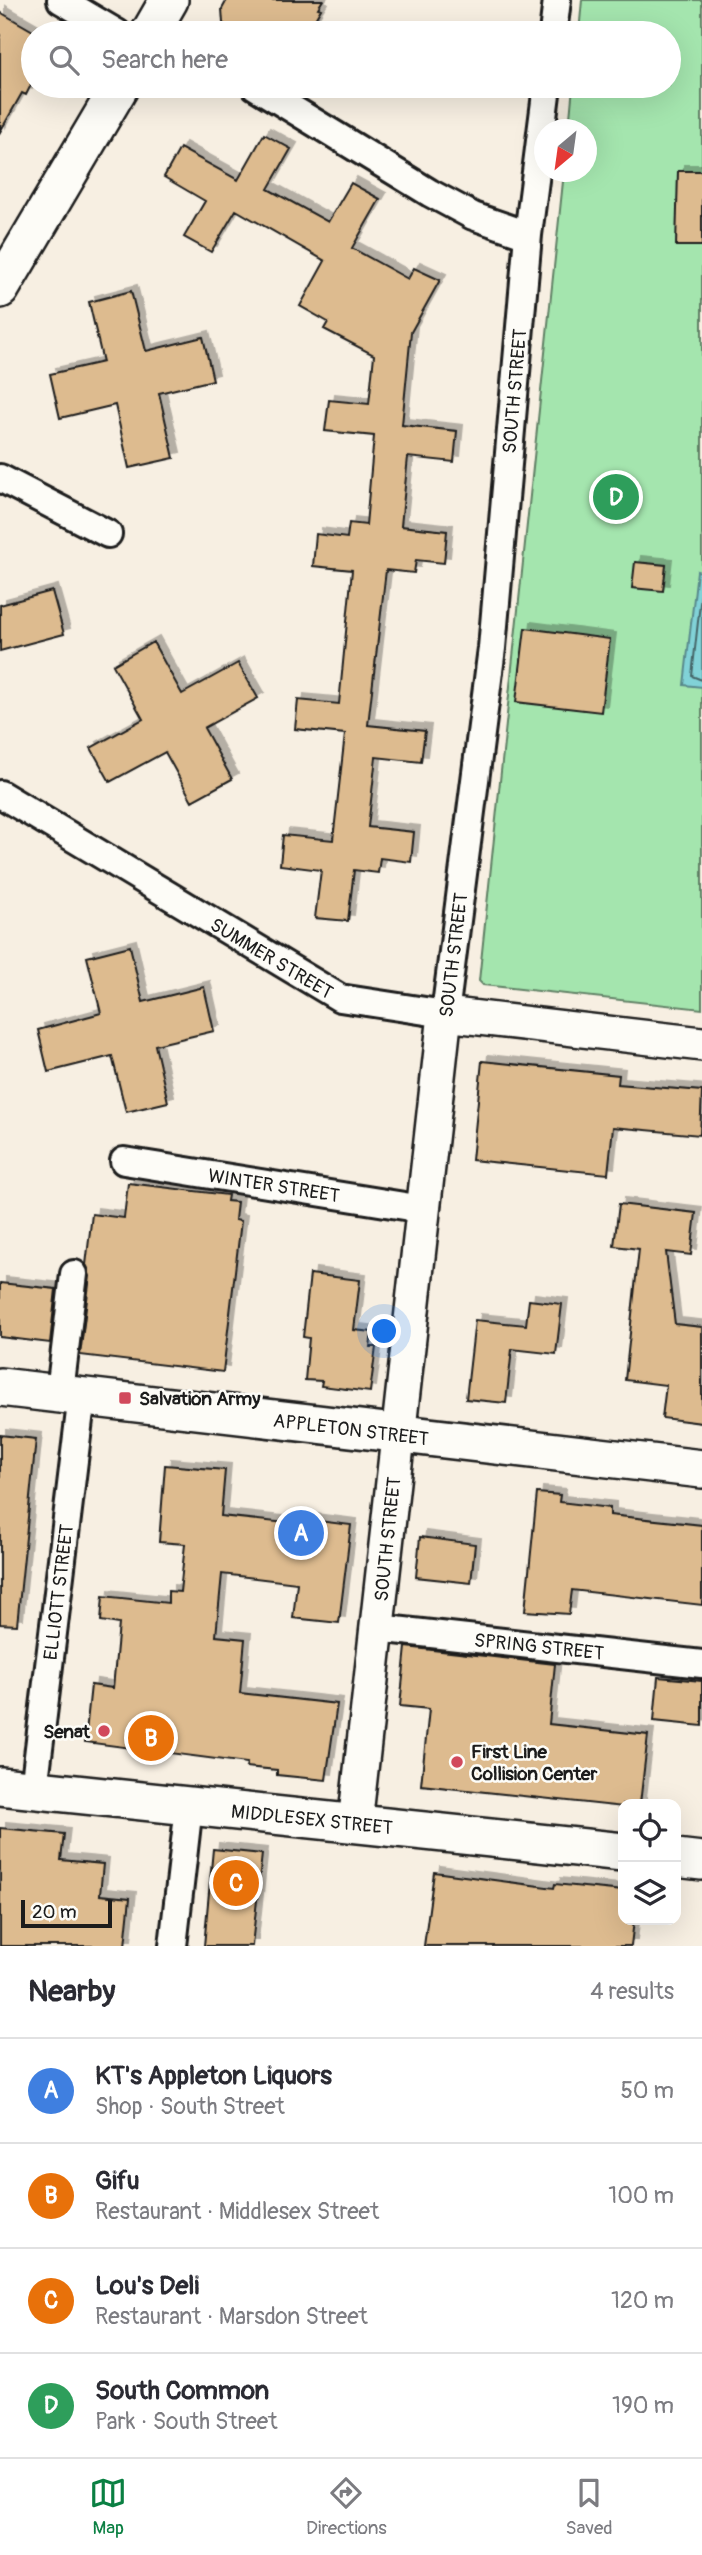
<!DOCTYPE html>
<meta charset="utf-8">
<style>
:root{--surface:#fff;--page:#f2f2f3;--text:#2b2b33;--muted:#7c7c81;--line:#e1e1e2;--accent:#0b8043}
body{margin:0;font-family:Pangolin,sans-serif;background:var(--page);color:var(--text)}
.controls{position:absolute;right:21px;bottom:21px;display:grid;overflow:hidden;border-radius:14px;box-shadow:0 7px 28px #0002}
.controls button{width:63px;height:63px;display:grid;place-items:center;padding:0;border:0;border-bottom:2px solid var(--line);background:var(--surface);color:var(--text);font:35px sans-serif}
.compass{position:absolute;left:534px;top:119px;width:63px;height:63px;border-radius:50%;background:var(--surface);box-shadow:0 7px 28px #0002;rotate:209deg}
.scale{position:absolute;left:21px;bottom:18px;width:91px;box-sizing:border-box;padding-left:7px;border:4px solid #1c1c1c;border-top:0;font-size:19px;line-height:24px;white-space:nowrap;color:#1c1c1c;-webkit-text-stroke:5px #fdfcf7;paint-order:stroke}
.you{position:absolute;left:385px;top:1332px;width:24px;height:24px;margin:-18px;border:5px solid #fff;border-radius:50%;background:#1a73e8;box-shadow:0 0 0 10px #1a73e833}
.badge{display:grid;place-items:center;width:46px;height:46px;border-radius:50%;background:var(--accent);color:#fff;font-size:23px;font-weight:700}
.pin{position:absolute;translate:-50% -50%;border:4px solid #fff;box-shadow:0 2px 7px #0006}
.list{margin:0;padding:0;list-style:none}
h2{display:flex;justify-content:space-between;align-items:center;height:91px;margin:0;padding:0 28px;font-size:30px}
h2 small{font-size:23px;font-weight:400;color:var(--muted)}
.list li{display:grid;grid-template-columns:46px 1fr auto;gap:21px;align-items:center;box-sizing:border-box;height:105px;padding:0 28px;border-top:2px solid var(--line)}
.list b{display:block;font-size:26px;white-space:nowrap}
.list p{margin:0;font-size:23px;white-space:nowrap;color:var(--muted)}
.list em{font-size:23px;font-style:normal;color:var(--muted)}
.icon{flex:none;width:38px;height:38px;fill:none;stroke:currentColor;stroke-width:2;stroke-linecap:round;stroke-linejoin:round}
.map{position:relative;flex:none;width:702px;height:1946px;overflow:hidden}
.search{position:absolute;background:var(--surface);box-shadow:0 7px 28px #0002;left:21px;right:21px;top:21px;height:77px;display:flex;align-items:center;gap:18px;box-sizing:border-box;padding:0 24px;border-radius:38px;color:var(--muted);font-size:26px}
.sheet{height:511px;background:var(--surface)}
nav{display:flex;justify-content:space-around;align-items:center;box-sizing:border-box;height:98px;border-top:2px solid var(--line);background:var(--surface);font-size:19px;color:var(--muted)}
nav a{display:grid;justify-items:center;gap:4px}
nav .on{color:var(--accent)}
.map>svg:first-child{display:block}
.green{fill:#a4e5ae;stroke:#608065;stroke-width:2}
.water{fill:#81d2d7;stroke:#59898c;stroke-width:2}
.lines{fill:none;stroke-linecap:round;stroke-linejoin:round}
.shore{stroke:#446567;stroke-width:2}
.building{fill:#ddbb8f;stroke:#1c1c1c;stroke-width:2;filter:url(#shadow)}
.minor-casing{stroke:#1c1c1c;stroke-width:32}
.tertiary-casing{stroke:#1c1c1c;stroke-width:38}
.secondary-casing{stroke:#1c1c1c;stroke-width:42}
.minor{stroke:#fdfcf7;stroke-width:26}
.tertiary{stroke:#fdfcf7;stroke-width:33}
.secondary{stroke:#fdfcf7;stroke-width:37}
.poi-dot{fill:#d1495b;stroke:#fdfcf7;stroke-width:2.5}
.labels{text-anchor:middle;stroke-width:5;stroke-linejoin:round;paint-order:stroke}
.street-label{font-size:19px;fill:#1c1c1c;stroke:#fdfcf7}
.poi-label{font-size:19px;font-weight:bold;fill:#1c1c1c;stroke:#fdfcf7;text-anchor:start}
</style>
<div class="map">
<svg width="702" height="1946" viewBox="0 0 702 1946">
<defs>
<filter id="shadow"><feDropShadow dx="6" dy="-6" stdDeviation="0" flood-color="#0004"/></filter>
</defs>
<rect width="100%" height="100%" fill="#f7efe2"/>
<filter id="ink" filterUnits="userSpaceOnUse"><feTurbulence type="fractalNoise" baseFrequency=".0143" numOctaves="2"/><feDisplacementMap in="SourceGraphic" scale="14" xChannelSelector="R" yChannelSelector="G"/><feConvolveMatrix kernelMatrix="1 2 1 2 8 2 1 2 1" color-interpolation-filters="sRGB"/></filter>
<g filter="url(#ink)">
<path class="green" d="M582,0h120v1009l-219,-24 -4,-4 85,-809h22v-42l-17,-1 4,-43h96v-53h-90z"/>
<path class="water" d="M697,571l5,1v115l-18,-2z"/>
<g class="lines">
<path class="shore" d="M702,585l-10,91 10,4"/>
</g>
<path class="building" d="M227,0h96l-5,8 3,1 -14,24h-73l-11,-10 -1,-14z
M0,12l33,19v50l-7,14 -4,-2 -22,39z
M264,134l27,15 -23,40 60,33 23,-39 29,16 -28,49 56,31 6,-11 26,12 -29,52 -9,93 55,6 -3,31 -46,-5 -7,69 46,5 -3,32 -28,-3 -2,13 -28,-3 -18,155 57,6 -4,31 -45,-5 -8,70 46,5 -3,30 -31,-4 -2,15 -24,-3 -6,51 -33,-3 6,-48 -41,-5 3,-30 50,5 12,-106 -50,-5 3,-29 41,4 13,-134 -39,-4 3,-32 31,4 2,-15 17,2 8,-89 -49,-5 4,-31 40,4 5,-49 -50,-26 4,-7 -28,-16 25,-45 -89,-51 -25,42 -27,-15 21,-36 -41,-24 16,-29 58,32z
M678,171h24v75h-26z
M131,291l15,60 57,-14 10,43 -54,13 15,65 -45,10 -14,-63 -55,13 -10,-44 53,-12 -14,-60z
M635,562l31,3 -3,26 -31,-3z
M52,591l12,43 -64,17v-46z
M525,628l85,11 -9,73 -85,-10z
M153,642l29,52 56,-31 20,35 -54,30 28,51 -40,22 -27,-49 -55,30 -19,-34 52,-29 -30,-54z
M130,946l13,56 61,-15 10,44 -59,14 13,57 -42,10 -14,-56 -64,16 -10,-42 63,-17 -14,-56z
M482,1061l137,14 -1,9 84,7 -2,44 -87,-8 -5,47 -136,-14z
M128,1183l100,12 -1,6 10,1 -2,18 6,1 -18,151 -143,-17 10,-79 -4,-11 6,-51 32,4z
M619,1204l77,9 -5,42 -25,-3 9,72 27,3v96l-40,-5 4,-33 -41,-5 14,-131 -25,-3z
M310,1274l50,6 -6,50 18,2 -2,15h6l-6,45 -49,-6 1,-5 -17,-1 4,-42 -6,-1z
M0,1283l56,6 -6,54 -50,-6z
M529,1300l33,4 -6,50 -44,-5 -6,54 -40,-4 9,-79 51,5z
M0,1435l36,4 -19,186 -17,-1z
M165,1465l60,5 -4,46 65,7 1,-6 64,8 -12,98 -46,-5 4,-35 -75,-9 -6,62 29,3 -5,54 97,11 -11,76 -49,-5v-5l-31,-3 1,-4 -162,-21 6,-57 22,3 6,-64 -18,-3 2,-25 65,7v-12l12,1 5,-48 -26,-2z
M537,1493l23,2 -1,7 51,6v7l92,10v80l-130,-15 -3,24 -44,-3z
M420,1537l55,7 -4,39 -55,-6z
M406,1647l149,17 -6,60 99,11 -8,69h-17v3l-202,-22 8,-76 -29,-3z
M658,1677l44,4v45l-48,-5z
M0,1828l64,6 -3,26 42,4 -3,31 30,3 -5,48h-125z
M213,1849l49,5 -10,92h-48z
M434,1872l120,16 1,-4 68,7v29h11l-3,26h-207z"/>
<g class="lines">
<defs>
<path id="minor" d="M61,0l56,33
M553,33l4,-33
M255,86l175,107 43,23 55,19
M0,478l108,56
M0,794l340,204 105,16 47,-366 36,-413 19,-149
M124,1161l299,48
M60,1392l14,-118
M377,1628l325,36
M34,1789l48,-394
M173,1946l16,-140"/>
<path id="tertiary" d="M355,1824l90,-810 257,30"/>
<path id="secondary" d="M150,33l19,-33
M0,289l120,-203
M0,1387l702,82
M0,1786l623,66
M676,1858l26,3"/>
</defs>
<use href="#minor" class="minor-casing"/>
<use href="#tertiary" class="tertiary-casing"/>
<use href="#secondary" class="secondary-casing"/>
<use href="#minor" class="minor"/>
<use href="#tertiary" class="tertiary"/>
<use href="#secondary" class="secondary"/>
</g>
</g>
<g class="poi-dot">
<rect x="118" y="1391" width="14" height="14" rx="3.5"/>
<circle cx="104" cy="1731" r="7"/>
<circle cx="457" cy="1762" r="7"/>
</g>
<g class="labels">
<g class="street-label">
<text transform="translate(514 391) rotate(-85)" y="7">SOUTH STREET</text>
<text transform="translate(453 955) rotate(-83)" y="7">SOUTH STREET</text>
<text transform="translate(272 958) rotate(31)" y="7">SUMMER STREET</text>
<text transform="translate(274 1185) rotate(9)" y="7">WINTER STREET</text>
<text transform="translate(351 1429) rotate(7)" y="7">APPLETON STREET</text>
<text transform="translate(387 1539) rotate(-84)" y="7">SOUTH STREET</text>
<text transform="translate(58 1592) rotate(-83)" y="7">ELLIOTT STREET</text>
<text transform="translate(539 1646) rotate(6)" y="7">SPRING STREET</text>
<text transform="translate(312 1819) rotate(6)" y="7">MIDDLESEX STREET</text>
</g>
<g class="poi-label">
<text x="139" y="1405">Salvation Army</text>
<text x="90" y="1738" text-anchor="end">Senat</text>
<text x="471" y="1758">First Line<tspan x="471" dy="22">Collision Center</tspan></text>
</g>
</g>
</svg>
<div class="controls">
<button><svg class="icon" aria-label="locate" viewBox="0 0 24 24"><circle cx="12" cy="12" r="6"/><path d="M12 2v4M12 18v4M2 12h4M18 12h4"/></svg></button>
<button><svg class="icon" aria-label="layers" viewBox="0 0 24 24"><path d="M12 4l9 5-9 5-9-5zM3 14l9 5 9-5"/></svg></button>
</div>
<svg class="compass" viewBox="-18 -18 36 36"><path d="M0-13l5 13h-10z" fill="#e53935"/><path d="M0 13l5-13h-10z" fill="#7c7c81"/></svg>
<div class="scale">20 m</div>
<div class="you"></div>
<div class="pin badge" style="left:301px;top:1533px;background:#3f7fe0">A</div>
<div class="pin badge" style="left:151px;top:1738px;background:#e8710a">B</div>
<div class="pin badge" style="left:236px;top:1883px;background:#e8710a">C</div>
<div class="pin badge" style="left:616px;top:497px;background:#2e9e5b">D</div>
<div class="search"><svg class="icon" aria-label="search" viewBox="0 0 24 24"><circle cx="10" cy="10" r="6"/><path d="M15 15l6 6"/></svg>Search here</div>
</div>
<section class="sheet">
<h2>Nearby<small>4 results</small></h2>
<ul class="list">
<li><span class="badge" style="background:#3f7fe0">A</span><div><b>KT's Appleton Liquors</b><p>Shop · South Street</p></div><em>50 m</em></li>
<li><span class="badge" style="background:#e8710a">B</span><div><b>Gifu</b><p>Restaurant · Middlesex Street</p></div><em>100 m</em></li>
<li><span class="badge" style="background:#e8710a">C</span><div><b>Lou's Deli</b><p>Restaurant · Marsdon Street</p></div><em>120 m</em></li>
<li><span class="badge" style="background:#2e9e5b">D</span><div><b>South Common</b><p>Park · South Street</p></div><em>190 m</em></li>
</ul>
</section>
<nav>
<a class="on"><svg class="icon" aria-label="map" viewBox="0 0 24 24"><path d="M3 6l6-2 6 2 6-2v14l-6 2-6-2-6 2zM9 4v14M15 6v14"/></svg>Map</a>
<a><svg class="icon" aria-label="directions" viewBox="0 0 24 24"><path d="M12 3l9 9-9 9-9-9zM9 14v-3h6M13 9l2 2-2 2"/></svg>Directions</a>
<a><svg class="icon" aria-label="saved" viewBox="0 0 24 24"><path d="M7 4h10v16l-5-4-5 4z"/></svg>Saved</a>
</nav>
